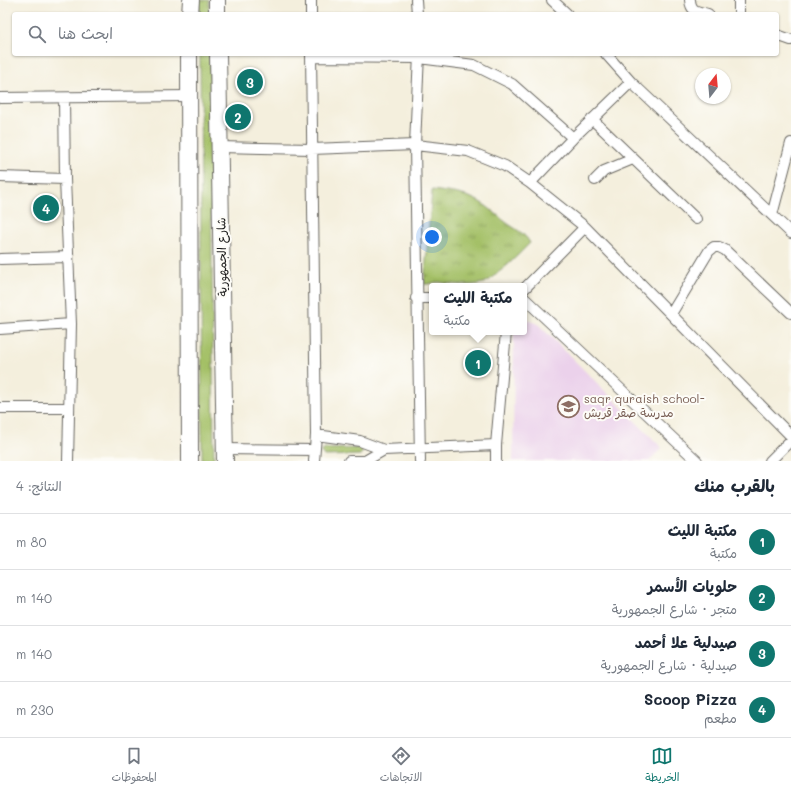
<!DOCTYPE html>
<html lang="ar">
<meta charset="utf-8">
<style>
:root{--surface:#fff;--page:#f6f6f7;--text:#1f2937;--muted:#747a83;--line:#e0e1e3;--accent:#0f766e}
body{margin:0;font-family:Mali,"Playpen Sans Arabic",sans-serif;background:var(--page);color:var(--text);direction:rtl}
.compass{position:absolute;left:695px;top:68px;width:36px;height:36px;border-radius:50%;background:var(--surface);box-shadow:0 1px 3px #0004;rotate:16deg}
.you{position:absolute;left:432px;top:237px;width:14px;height:14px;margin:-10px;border:3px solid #fff;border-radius:50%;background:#1a73e8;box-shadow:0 0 0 6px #1a73e833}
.badge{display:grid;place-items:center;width:26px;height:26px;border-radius:50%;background:var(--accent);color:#fff;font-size:13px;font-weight:700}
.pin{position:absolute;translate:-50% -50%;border:2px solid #fff;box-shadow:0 1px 4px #0006}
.popup{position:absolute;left:429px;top:283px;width:98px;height:52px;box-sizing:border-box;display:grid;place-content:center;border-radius:4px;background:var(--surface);filter:drop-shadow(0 1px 3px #0005);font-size:13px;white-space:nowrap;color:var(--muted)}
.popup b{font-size:15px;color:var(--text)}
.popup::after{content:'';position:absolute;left:50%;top:100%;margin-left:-8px;border:8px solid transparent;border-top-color:var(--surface)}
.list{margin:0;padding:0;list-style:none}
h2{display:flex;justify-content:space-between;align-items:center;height:52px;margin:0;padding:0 16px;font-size:17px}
h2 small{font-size:13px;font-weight:400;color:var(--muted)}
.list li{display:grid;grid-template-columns:26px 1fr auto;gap:12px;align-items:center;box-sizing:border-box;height:56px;padding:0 16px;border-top:1px solid var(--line)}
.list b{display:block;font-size:15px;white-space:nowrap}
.list p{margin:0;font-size:13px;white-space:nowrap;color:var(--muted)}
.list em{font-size:13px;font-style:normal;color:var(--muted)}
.icon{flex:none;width:22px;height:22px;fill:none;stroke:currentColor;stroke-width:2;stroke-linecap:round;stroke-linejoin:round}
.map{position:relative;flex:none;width:791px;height:461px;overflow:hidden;direction:ltr}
.search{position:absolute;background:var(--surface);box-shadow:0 1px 3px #0004;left:12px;right:12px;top:12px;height:44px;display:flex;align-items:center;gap:10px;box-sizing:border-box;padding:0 14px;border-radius:4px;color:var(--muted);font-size:15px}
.sheet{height:276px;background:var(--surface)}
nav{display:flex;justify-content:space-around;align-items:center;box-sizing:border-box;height:56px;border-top:1px solid var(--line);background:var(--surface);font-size:11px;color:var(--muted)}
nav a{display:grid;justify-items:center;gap:2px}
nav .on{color:var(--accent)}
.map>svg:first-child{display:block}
.built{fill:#ebd1eb}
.green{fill:#a3bf65;stroke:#606e40}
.park{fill:url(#park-tufts);stroke:#606e40}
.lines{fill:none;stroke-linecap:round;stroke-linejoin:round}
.minor-casing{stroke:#686660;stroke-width:12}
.primary-casing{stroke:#686660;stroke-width:18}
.minor{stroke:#fff;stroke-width:10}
.primary{stroke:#fff;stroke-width:16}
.labels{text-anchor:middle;stroke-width:4;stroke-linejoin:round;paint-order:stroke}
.street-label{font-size:12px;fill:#1c1c1c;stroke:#fdfcf7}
.education-label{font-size:12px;fill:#785e54;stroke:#fdfcf7;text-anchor:start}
</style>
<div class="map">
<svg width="791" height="461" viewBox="0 0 791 461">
<defs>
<pattern id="park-tufts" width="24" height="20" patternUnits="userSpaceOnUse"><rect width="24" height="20" fill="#a3bf65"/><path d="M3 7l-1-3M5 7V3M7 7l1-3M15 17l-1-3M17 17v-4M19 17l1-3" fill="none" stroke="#849a52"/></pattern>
</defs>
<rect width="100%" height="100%" fill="#fdfcf7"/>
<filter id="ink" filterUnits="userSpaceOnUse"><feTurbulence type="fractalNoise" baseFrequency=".025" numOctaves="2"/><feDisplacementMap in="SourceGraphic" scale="8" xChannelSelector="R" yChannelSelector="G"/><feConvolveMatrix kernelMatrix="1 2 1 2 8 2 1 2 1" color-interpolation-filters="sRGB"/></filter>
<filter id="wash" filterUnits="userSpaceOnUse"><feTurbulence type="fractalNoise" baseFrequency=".012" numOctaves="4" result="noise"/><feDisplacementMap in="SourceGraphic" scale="16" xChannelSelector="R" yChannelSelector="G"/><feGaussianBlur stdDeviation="0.9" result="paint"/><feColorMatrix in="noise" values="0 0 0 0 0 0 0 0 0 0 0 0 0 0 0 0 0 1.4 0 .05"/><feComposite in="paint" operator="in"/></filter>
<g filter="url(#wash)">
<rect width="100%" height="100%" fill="#f4efdd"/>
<path class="built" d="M524,319l14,5 124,124 -13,13h-136l1,-129h10z"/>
<path class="green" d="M199,0h10v14h-10z
M200,54h10l4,407h-12z
M360,448l3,4 -3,3 -36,1 -3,-4 4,-3z"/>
<path class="park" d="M432,190c22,3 40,4 58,19 6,4 11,10 17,14 8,6 18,10 23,20 -11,11 -22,23 -35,32 -2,1 -4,5 -7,6 -11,7 -37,3 -49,1 -6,0 -10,3 -15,2z"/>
</g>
<g filter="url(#ink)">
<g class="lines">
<defs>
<path id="minor" d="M416,0l1,14
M552,0l15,14
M690,0c1,12 7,11 18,14
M311,14v-14
M739,14v-14
M777,35l14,5
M311,54l5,381 -2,26
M419,54l-4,91 5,316
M606,54l25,28 160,151
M311,57l108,1 55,7 38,19 61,54
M0,98l189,-2
M64,98l1,81 6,145 -3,137
M592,119l104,100
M220,147l92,2 103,-4 53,6 37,15 25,17 55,44 206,209
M0,177l65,2
M595,180l9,-9 29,-12
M530,183l43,-45 58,-56
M772,215l19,-72
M0,259l68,-2
M524,289l61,-62
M416,298h16
M524,298l173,163
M671,314l38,-63 5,-4h5l6,3 66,63
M0,329l71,-5
M0,408h69
M316,435l44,6 24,9 112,-5
M225,449l89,1
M349,461h16l19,-11
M496,461v-16l10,-113
M770,461l21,-21"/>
<path id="primary" d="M217,0v14
M190,14l1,-14
M189,54l1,407
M218,54l7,407"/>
</defs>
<use href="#minor" class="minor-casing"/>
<use href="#primary" class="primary-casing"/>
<use href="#minor" class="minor"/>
<use href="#primary" class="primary"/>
</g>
</g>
<defs>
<symbol id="school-ring" viewBox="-11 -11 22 22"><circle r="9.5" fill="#fdfcf7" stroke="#8d6e63" stroke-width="1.5"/><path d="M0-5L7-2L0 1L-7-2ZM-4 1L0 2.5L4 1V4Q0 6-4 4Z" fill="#8d6e63"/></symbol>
</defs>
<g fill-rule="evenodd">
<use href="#school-ring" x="556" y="394" width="25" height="25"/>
</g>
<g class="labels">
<g class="street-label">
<text transform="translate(222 257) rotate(-91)" y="4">شارع الجمهورية</text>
</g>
<g class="education-label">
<text x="584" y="403">saqr quraish school-<tspan x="584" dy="14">مدرسة صقر قريش</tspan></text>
</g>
</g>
</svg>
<svg class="compass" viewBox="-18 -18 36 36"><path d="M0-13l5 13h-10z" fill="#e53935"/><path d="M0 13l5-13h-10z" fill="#747a83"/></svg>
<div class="you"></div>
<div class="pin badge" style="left:478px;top:363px">1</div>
<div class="popup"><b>مكتبة الليث</b>مكتبة</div>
<div class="pin badge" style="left:238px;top:117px">2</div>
<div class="pin badge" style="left:250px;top:82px">3</div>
<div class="pin badge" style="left:46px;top:208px">4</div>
<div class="search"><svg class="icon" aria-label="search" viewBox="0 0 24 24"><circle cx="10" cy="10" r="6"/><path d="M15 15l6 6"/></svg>ابحث هنا</div>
</div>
<section class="sheet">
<h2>بالقرب منك<small>النتائج: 4</small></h2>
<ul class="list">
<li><span class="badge">1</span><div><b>مكتبة الليث</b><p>مكتبة</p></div><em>80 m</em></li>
<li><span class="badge">2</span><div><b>حلويات الأسمر</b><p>متجر · شارع الجمهورية</p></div><em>140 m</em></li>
<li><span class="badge">3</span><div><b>صيدلية علا أحمد</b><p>صيدلية · شارع الجمهورية</p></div><em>140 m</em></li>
<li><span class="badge">4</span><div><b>Scoop Pizza</b><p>مطعم</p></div><em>230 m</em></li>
</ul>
</section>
<nav>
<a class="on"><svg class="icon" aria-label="map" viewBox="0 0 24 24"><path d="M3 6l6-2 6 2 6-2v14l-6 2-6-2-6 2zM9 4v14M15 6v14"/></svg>الخريطة</a>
<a><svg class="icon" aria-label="directions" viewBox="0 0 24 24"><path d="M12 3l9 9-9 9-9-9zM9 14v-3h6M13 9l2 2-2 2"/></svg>الاتجاهات</a>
<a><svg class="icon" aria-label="saved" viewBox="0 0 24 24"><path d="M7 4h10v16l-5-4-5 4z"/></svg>المحفوظات</a>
</nav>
